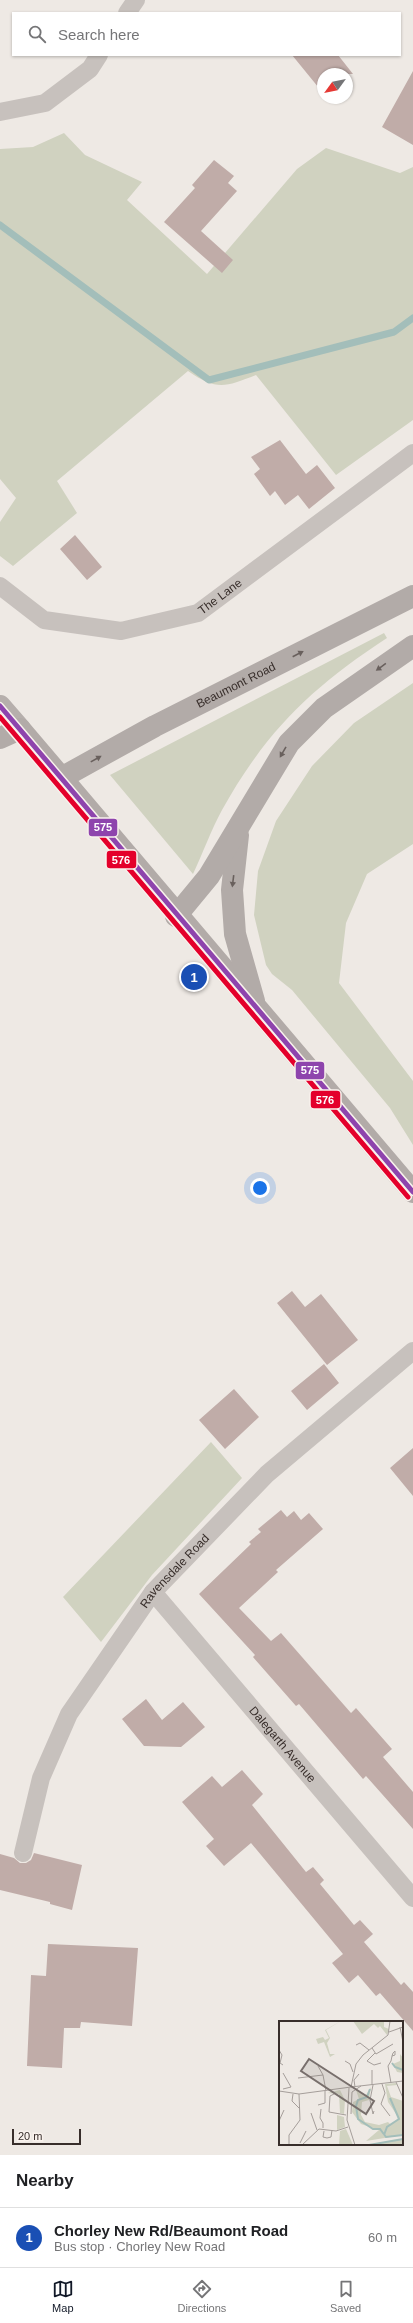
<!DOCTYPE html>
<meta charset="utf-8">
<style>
:root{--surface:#fff;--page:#f2f2f2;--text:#202124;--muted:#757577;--line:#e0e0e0;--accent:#111827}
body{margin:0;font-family:Arial,sans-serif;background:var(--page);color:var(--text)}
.compass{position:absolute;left:317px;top:68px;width:36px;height:36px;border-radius:50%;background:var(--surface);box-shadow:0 1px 3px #0004;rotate:237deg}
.scale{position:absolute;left:12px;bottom:10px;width:69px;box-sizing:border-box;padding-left:4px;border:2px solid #382e2b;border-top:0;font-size:11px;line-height:14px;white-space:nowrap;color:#382e2b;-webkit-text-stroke:3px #f9f2ed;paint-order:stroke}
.you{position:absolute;left:260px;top:1188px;width:14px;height:14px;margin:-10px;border:3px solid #fff;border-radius:50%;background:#1a73e8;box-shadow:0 0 0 6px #1a73e833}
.badge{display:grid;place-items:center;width:26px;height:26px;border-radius:50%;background:var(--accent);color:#fff;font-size:13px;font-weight:700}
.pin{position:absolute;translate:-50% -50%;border:2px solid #fff;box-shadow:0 1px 4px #0006}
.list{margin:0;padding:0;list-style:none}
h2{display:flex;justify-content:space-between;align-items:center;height:52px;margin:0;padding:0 16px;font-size:17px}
h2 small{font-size:13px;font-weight:400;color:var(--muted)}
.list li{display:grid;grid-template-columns:26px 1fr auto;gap:12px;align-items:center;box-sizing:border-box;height:60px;padding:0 16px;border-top:1px solid var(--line)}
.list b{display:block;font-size:15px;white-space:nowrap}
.list p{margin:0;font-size:13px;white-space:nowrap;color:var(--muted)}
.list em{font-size:13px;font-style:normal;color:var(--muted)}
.icon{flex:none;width:22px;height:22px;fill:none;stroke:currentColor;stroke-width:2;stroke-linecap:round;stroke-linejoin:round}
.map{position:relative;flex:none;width:413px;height:2155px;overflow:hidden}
.search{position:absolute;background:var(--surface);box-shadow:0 1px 3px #0004;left:12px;right:12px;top:12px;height:44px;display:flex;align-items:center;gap:10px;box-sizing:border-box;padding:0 14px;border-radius:0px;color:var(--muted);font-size:15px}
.sheet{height:112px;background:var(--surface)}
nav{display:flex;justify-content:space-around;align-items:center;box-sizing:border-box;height:56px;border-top:1px solid var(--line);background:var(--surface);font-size:11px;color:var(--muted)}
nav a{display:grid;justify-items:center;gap:2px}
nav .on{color:var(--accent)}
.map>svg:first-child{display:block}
.green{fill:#d0d2c0}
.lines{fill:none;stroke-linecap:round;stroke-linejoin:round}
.stream{stroke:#a3beba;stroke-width:7}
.building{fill:#c0aca8}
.minor{stroke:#c7c1bd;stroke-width:18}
.primary{stroke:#b6afac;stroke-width:22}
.trunk{stroke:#b2aba8;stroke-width:22}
.bus-1-casing{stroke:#f9f2ed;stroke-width:8}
.bus-2-casing{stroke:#f9f2ed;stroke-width:8}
.bus-1{stroke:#8e44ad;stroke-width:5}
.bus-2{stroke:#e4002b;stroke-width:5}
.oneway{fill:#69605d}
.labels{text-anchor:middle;stroke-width:4;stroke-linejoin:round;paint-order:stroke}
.street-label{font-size:12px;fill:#382e2b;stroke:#f9f2ed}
.inset-river{fill:none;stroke:#a3beba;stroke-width:2}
.inset-road{fill:none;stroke:#a59e9a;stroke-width:1}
.view{fill:#786f6c;fill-opacity:0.15;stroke:#786f6c;stroke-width:2}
.inset-edge{fill:none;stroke:#382e2b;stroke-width:2}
.line-badge{stroke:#f9f2ed;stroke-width:1.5}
.badge-label{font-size:11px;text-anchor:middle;font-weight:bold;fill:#fff}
</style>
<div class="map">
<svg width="413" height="2155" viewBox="0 0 413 2155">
<rect width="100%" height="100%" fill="#eee9e4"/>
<path class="green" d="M64,133l21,22 57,27 -15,18 80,74 90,-105 29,-21 74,25 13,-6v253l-77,55 -80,-100c-31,12 -39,16 -68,-4l-131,110 20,32 -64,53 -13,-10v-34l16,-24 -16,-19v-330l33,-2z
M384,633l3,5c-75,49 -121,93 -165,172 -11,20 -19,43 -29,64l-83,-99z
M413,683v161l-46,30 -21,49 -7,60 74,98v64l-23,-37 -98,-118 -20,-16 -6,-9 -12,-50 4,-44 18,-50 36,-55 42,-43z
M211,1442l31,36 -90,97 -51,67 -38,-45z"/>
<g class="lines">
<path class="stream" d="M0,225l209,155 185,-48 19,-14"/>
</g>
<path class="building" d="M292,55h46l15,19h-30v19z
M413,71v74l-31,-18z
M214,160l20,16 -6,7 9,8 -36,40 32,29 -11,13 -58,-51 31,-34 -3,-3z
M280,440l26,34 11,-9 18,23 -26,21 -11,-14 -13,10 -10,-14 -5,5 -16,-22 6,-5 -9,-12z
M75,535l27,32 -15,13 -27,-31z
M292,1291l13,16 16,-13 37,46 -31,25 -50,-62z
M324,1364l15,19 -32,27 -16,-19z
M234,1389l25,28 -34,32 -26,-29z
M413,1448v48l-23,-28z
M281,1510l6,7 7,-6 7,9 8,-7 14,16 -47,41 2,2 -39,36 32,33 10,-8 70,80 5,-5 36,41 -9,8 30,35v37l-47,-53 -3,3 -64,-75 -3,2 -43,-49 2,-2 -56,-61 52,-50 -2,-2 12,-10 -3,-3z
M146,1699l16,21 21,-18 22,25 -24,20 -37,-1 -22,-27z
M242,1770l21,24 -11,11 54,67 7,-5 11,13 -4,4 34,41 6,-5 13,14 -9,8 37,43 3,-3 9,10v39l-33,-38 -4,3 -18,-21 -9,8 -17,-20 11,-9 -92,-111 -27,23 -18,-20 8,-7 -32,-37 30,-26 10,11z
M34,1853l48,12 -10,45 -22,-6v-2l-50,-12v-36l14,4 6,5h6l5,-3z
M48,1944l90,4 -6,78 -51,-4 -1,6h-16l-2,40 -35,-2 4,-91 15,1z"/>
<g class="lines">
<g class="minor">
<path d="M127,13l9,-13"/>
<path d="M0,112l45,-9 45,-34 9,-14"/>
<path id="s1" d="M0,586l44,34 77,11 77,-18 215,-160"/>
<path id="s2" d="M153,1592l260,306"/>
<path id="s3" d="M23,1853l18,-75 28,-64 84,-122 114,-118 146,-123"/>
</g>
<path class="primary" d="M0,706l20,23"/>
<g class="trunk">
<path d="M0,738l20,-9 393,463"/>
<path id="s4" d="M61,778l94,-52 258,-130"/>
<path d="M238,835l-6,55 3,44 19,67"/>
<path d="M176,916l33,-40 80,-133 35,-35 89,-62"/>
</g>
<defs>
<path id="bus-1" d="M0,706l413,486"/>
<path id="bus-2" d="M0,717l408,480"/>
</defs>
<use href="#bus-1" class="bus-1-casing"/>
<use href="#bus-2" class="bus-2-casing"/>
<use href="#bus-1" class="bus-1"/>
<use href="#bus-2" class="bus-2"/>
</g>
<defs><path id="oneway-solid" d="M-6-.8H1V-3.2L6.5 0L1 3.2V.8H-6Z"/></defs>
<g class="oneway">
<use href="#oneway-solid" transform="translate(298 654) rotate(-27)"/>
<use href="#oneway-solid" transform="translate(381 667) rotate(144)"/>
<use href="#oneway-solid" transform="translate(283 752) rotate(120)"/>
<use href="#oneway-solid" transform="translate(96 759) rotate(-29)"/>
<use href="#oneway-solid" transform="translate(233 881) rotate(97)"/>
</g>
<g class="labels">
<g class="street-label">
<text dy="4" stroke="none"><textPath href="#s1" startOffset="240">The Lane</textPath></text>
<text dy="4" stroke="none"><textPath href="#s4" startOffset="198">Beaumont Road</textPath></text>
<text dy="4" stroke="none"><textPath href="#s3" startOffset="325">Ravensdale Road</textPath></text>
<text dy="4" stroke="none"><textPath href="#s2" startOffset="200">Dalegarth Avenue</textPath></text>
</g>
</g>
<g transform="translate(279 2021)">
<rect width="124" height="124" fill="#eee9e4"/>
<path d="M62,0l-15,9 4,8 -3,5 3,11h5l-5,3 -6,-15 -6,2 -2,-5 7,-2 2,3 4,-2 -4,-8zM74,0h31v6l5,2 -2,6 -7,-9 -2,2 -4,-4 -12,10zM121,33l3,4v15l-6,-1 -4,-8 7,-3zM117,62l1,2 -10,1 4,11 12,4v34l-37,6 13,-11 -18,-6 -9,-12 1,-10 6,-3 -3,-9 10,5 5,-8 -2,13 -7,2 -1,13 4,7 14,3 9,-3 3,3 8,-7 -11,-16 -3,-18zM61,69l5,10 -1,14 -4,-1 -1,-19 -12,-1zM58,94l7,2 1,10 -8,3zM67,108l7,16h-14l1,-14zM123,118l1,6h-32l19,-4z" fill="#d0d2c0"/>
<path class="inset-river" d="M113,42l3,4 8,3M91,68l-3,8 -9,3 -2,6 2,13 15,10h7l6,8 17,-2M105,114l3,-8 12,-8 -9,-21M90,124l34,-6"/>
<path class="inset-road" d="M121,6l3,15M110,11l14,-5M77,24l4,-2 9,7M93,27l4,6 17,-10M0,29l3,5 -2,8 3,2M96,32l-8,8 7,4 7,-2M66,40l5,3 3,8M39,45l5,9 3,16M4,52l8,14 -8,2M19,57l25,-3M117,61l7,16M112,62l-3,-17 3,-5 1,-5 1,-3 2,-2v4l-3,1M103,63l3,9 -4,11 9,12M93,64v-15M94,64l-3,15 3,14 1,-3M72,66l52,-6M76,66l-1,-7 5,-6M70,67l-2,32 8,25M0,70l20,3 52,-7 5,-23 7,-9 25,-20 2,-14M57,72l-6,3 -1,16 17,3M14,73l-1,7 8,8M39,84l7,-2v-12M42,88l-1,9 3,5v5M32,92l6,17M72,93l1,-22 9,-6M0,100l5,-11M45,110l-1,6 4,1 4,-1 1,-7M21,122l6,-12M10,124v-10l11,-15 -1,-26M23,124l17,-16 17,2 12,-4"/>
<path class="view" d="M30,38l65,42 -8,13 -65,-43z"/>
<rect width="124" height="124" class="inset-edge"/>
</g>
<g class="line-badge">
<rect x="88" y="818" width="30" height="19" rx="4" fill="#8e44ad"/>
<rect x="106" y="850" width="31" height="19" rx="4" fill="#e4002b"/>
<rect x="295" y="1061" width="30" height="19" rx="4" fill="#8e44ad"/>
<rect x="310" y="1090" width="31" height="19" rx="4" fill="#e4002b"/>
</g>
<g class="badge-label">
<text x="103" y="831">575</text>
<text x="121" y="864">576</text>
<text x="310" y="1074">575</text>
<text x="325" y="1104">576</text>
</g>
</svg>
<svg class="compass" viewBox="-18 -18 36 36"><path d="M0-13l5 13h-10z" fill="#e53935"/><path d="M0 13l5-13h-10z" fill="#757577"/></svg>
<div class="scale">20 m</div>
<div class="you"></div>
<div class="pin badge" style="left:194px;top:977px;background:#1a4fb4">1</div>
<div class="search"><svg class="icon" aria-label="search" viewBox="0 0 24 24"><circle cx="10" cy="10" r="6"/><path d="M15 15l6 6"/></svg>Search here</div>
</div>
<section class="sheet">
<h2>Nearby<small></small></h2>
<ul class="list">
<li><span class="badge" style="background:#1a4fb4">1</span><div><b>Chorley New Rd/Beaumont Road</b><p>Bus stop · Chorley New Road</p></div><em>60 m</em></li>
</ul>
</section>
<nav>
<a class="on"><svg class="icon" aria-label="map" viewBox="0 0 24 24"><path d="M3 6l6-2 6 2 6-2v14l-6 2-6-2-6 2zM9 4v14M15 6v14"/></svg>Map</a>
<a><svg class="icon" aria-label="directions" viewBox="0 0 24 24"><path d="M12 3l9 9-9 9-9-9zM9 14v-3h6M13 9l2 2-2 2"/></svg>Directions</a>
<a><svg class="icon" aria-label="saved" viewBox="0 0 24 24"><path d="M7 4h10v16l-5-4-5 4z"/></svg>Saved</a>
</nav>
